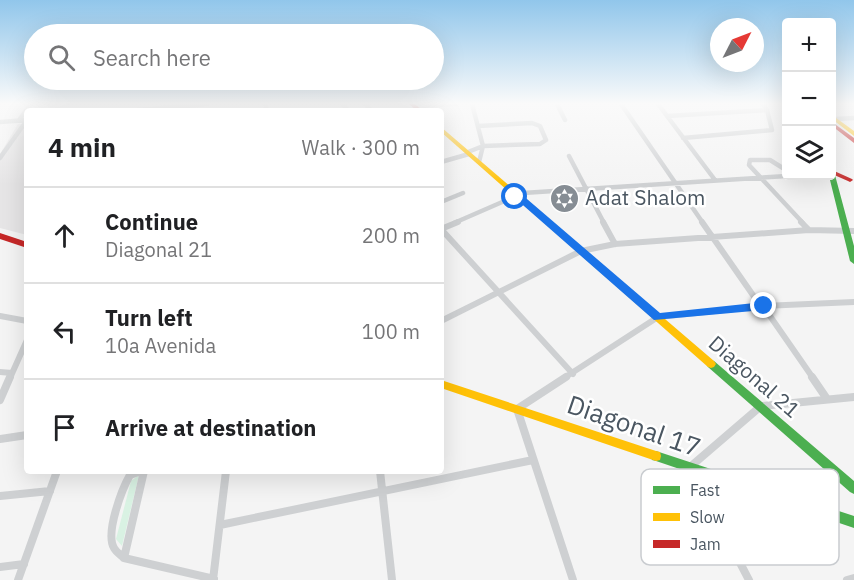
<!DOCTYPE html>
<meta charset="utf-8">
<style>
:root{--surface:#fff;--page:#f2f2f2;--text:#202124;--muted:#757577;--line:#e0e0e0}
body{margin:0;font-family:"IBM Plex Sans",sans-serif;background:var(--page);color:var(--text)}
.controls{position:absolute;right:18px;top:18px;display:grid;overflow:hidden;border-radius:6px;box-shadow:0 6px 24px #0002}
.controls button{width:54px;height:54px;display:grid;place-items:center;padding:0;border:0;border-bottom:2px solid var(--line);background:var(--surface);color:var(--text);font:30px sans-serif}
.compass{position:absolute;left:710px;top:18px;width:54px;height:54px;border-radius:50%;background:var(--surface);box-shadow:0 6px 24px #0002;rotate:48deg}
.stop{position:absolute;width:18px;height:18px;margin:-14px;border:4px solid #1a73e8;border-radius:50%;background:#fff}
.stop.end{background:#1a73e8;border-color:#fff;box-shadow:0 2px 6px #0008}
.list{margin:0;padding:0;list-style:none}
h2{display:flex;justify-content:space-between;align-items:center;height:78px;margin:0;padding:0 24px;font-size:26px}
h2 small{font-size:20px;font-weight:400;color:var(--muted)}
.list li{display:grid;grid-template-columns:39px 1fr auto;gap:18px;align-items:center;box-sizing:border-box;height:96px;padding:0 24px;border-top:2px solid var(--line)}
.list b{display:block;font-size:22px;white-space:nowrap}
.list p{margin:0;font-size:20px;white-space:nowrap;color:var(--muted)}
.list em{font-size:20px;font-style:normal;color:var(--muted)}
.icon{flex:none;width:33px;height:33px;fill:none;stroke:currentColor;stroke-width:2;stroke-linecap:round;stroke-linejoin:round}
.map{position:relative;flex:none;width:854px;height:580px;overflow:hidden}
.search{position:absolute;background:var(--surface);box-shadow:0 6px 24px #0002;left:24px;top:24px;width:420px;height:66px;display:flex;align-items:center;gap:15px;box-sizing:border-box;padding:0 21px;border-radius:33px;color:var(--muted);font-size:22px}
.panel{position:absolute;background:var(--surface);box-shadow:0 6px 24px #0002;left:24px;top:108px;width:420px;height:366px;border-radius:6px}
.map>svg:first-child{display:block}
.education{fill:#e6e5e6}
.green{fill:#d9f2e3}
.lines{fill:none;stroke-linecap:round;stroke-linejoin:round}
.street-far2{stroke:#ced0d2;stroke-width:4.5}
.street-far1{stroke:#ced0d2;stroke-width:6}
.street{stroke:#ced0d2;stroke-width:8}
.fast{fill:#4caf50;fill-rule:evenodd}
.slow{fill:#ffc107;fill-rule:evenodd}
.jam{fill:#c62828;fill-rule:evenodd}
.route{fill:#1a73e8}
.labels{text-anchor:middle;stroke-width:5;stroke-linejoin:round;paint-order:stroke}
.poi-label{font-size:21px;fill:#4a5661;stroke:#fff;text-anchor:start}
.street-label{font-size:21px;fill:#4a5661;stroke:#fff}
.near-street-label{font-size:26px;fill:#4a5661;stroke:#fff}
.key{fill:#fff;stroke:#c9ccd0;stroke-width:1.5}
.key-label{font-size:16px;fill:#4a5661}
</style>
<div class="map">
<svg width="854" height="580" viewBox="0 0 854 580">
<rect width="100%" height="100%" fill="#f4f4f4"/>
<path class="education" d="M18,124h9v111l-27,-7v-74z"/>
<path class="green" d="M139,475l-17,71 -6,-7 15,-58z"/>
<g class="lines">
<path class="street-far2" d="M266,104v7
M342,104l7,7
M365,104l7,7
M472,104l11,42 -4,16
M557,104l8,16
M621,104l82,119
M658,104l57,76
M415,106l41,-2
M127,111l80,-7
M667,116l100,-6
M835,119l19,-1
M19,120l12,-16
M0,122l27,-2
M683,138l89,-8 -5,-20 -4,-6
M468,152l15,-6 57,-2 6,-4 -6,-14 -8,-3 -54,3
M569,156l35,67
M0,158l27,-38
M441,162l28,-8
M786,170l-16,-10h-20l-1,5 54,58
M441,202l22,-9
M454,223l69,-30 264,-17"/>
<path class="street-far1" d="M603,222l12,22
M702,222l53,76
M801,222l8,8
M441,229l17,-7
M441,229l132,145
M763,306l50,72
M0,316l27,5
M441,321l140,-70 34,-7 194,-14 45,1
M0,372l12,1
M10,378l17,-38
M564,378l94,-61 105,-11 91,-4"/>
<path class="street" d="M566,377l-49,32 56,171
M812,377l15,22
M0,400l10,-23
M0,439l27,-4
M141,471l-11,4c-8,14 -25,58 -16,73 2,4 7,7 10,10l90,21
M380,471l12,109
M0,496l50,-5
M220,525l313,-65
M124,558l20,-87
M0,567l24,-3
M18,580l39,-109
M213,580l13,-109
M749,580l-59,-113 71,-61 93,-9
M847,580l7,-2"/>
<path class="fast" d="M832,173l3,2 19,71v18l-4,-3 -21,-85h3z
M711,360l3,1 140,120v13l-4,-2 -142,-125 -2,-3 2,-3z
M656,451l198,65v12l-198,-67 -4,-1 -1,-4 1,-4z"/>
<path class="slow" d="M832,115l22,16v5l-22,-17z
M441,127l273,234 2,3 -2,3 -3,1 -3,-1 -267,-235z
M441,380l215,71 4,1 1,4 -1,4 -4,1 -215,-73z"/>
<path class="jam" d="M409,104h6l8,7h-6z
M832,122l22,16v5l-22,-17z
M832,170l20,9 1,1 -3,2 -2,-1 -16,-7z
M0,233l27,9v6l-27,-9z"/>
</g>
<linearGradient id="sky" x2="0" y2="1"><stop stop-color="#91c6eb"/><stop offset="0.56" stop-color="#fafafa"/><stop offset="1" stop-color="#fafafa" stop-opacity="0"/></linearGradient>
<rect width="854" height="185" fill="url(#sky)"/>
<path class="route" d="M514,193h6l140,120 104,-11 5,4 -5,4 -110,10 -138,-121h-4l-1,-2z"/>
<defs>
<symbol id="synagogue-disc" viewBox="-11 -11 22 22"><circle r="9.5" fill="#868d94" stroke="#fff"/><path d="M0-6.5L5.6 3.2H-5.6ZM0 6.5L5.6-3.2H-5.6Z" fill="#fff"/></symbol>
</defs>
<g fill-rule="evenodd">
<use href="#synagogue-disc" x="548" y="182" width="33" height="33"/>
</g>
<g class="labels">
<g class="poi-label">
<text x="585" y="205">Adat Shalom</text>
</g>
<g class="street-label">
<text transform="translate(754 377) rotate(41)" y="7">Diagonal 21</text>
</g>
<g class="near-street-label">
<text transform="translate(634 426) rotate(19)" y="9">Diagonal 17</text>
</g>
</g>
<rect x="641" y="469" width="198" height="96" rx="9" class="key"/>
<rect x="653" y="486" width="27" height="8" fill="#4caf50"/>
<rect x="653" y="513" width="27" height="8" fill="#ffc107"/>
<rect x="653" y="540" width="27" height="8" fill="#c62828"/>
<g class="key-label">
<text x="690" y="496">Fast</text>
<text x="690" y="523">Slow</text>
<text x="690" y="550">Jam</text>
</g>
</svg>
<div class="controls">
<button>+</button>
<button>−</button>
<button><svg class="icon" aria-label="layers" viewBox="0 0 24 24"><path d="M12 4l9 5-9 5-9-5zM3 14l9 5 9-5"/></svg></button>
</div>
<svg class="compass" viewBox="-18 -18 36 36"><path d="M0-13l5 13h-10z" fill="#e53935"/><path d="M0 13l5-13h-10z" fill="#757577"/></svg>
<div class="stop" style="left:515px;top:197px"></div>
<div class="stop end" style="left:764px;top:306px"></div>
<div class="search"><svg class="icon" aria-label="search" viewBox="0 0 24 24"><circle cx="10" cy="10" r="6"/><path d="M15 15l6 6"/></svg>Search here</div>
<section class="panel">
<h2>4 min<small>Walk · 300 m</small></h2>
<ul class="list">
<li><svg class="icon" aria-label="ahead" viewBox="0 0 24 24"><path d="M12 20V5M6 11l6-6 6 6"/></svg><div><b>Continue</b><p>Diagonal 21</p></div><em>200 m</em></li>
<li><svg class="icon" aria-label="left" viewBox="0 0 24 24"><path d="M17 20v-9H6M10 6l-5 5 5 5"/></svg><div><b>Turn left</b><p>10a Avenida</p></div><em>100 m</em></li>
<li><svg class="icon" aria-label="arrive" viewBox="0 0 24 24"><path d="M6 21V4h12l-3 4 3 4H6"/></svg><div><b>Arrive at destination</b></div></li>
</ul>
</section>
</div>
